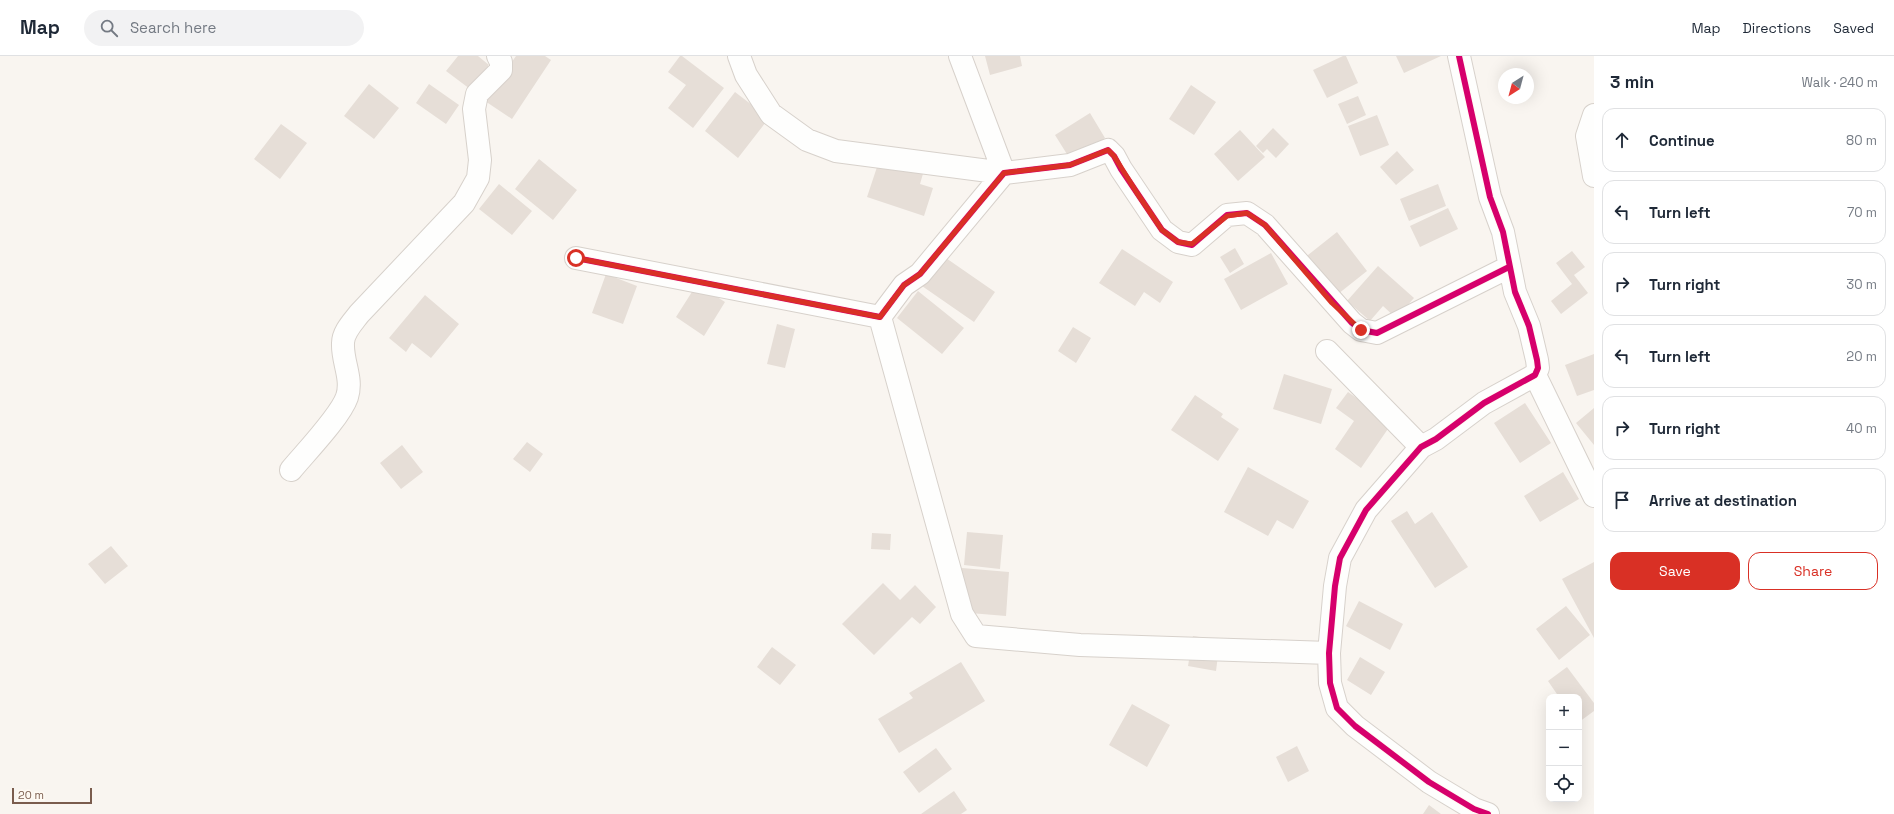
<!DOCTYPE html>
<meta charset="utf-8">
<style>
:root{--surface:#fff;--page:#f2f2f3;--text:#1f2937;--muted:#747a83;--line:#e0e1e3;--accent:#d93025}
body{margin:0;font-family:"Space Grotesk",sans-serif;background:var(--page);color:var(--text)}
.controls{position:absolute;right:12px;bottom:12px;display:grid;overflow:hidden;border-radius:8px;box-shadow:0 4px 16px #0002}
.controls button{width:36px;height:36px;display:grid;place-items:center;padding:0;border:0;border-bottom:1px solid var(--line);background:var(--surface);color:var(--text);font:20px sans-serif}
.compass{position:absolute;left:1498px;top:12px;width:36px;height:36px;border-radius:50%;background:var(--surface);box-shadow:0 4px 16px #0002;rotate:216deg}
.scale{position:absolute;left:12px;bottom:10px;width:80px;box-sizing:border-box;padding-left:4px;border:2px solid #7a5c4d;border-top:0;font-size:11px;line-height:14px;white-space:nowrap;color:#7a5c4d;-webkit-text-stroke:3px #fffaf3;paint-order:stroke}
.stop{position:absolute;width:12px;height:12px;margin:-9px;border:3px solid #d93025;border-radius:50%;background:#fff}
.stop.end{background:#d93025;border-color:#fff;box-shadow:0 1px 4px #0008}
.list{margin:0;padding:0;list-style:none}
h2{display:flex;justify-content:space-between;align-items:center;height:52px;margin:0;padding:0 16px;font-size:17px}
h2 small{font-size:13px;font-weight:400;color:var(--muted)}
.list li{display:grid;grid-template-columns:26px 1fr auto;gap:12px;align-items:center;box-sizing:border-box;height:64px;margin:0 8px 8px;padding:0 8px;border:1px solid var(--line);border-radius:12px}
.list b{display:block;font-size:15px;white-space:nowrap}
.list em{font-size:13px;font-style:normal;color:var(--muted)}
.actions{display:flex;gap:8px;padding:12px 16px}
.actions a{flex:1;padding:9px 0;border:1px solid var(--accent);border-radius:12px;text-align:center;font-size:14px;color:var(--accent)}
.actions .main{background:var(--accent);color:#fff}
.icon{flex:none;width:22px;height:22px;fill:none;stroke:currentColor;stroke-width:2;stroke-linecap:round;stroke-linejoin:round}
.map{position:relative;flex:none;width:1594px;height:758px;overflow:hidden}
header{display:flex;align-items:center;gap:24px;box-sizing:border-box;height:56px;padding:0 20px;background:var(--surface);border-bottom:1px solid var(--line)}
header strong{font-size:19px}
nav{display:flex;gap:22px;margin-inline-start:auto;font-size:14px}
.search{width:280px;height:36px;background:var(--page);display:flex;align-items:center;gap:10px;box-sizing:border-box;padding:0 14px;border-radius:22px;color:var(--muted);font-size:15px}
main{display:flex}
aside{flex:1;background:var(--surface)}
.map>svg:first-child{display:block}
.building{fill:#e6ded7}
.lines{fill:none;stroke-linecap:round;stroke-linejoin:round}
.minor-casing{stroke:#d7d1cb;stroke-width:24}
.minor{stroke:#fefefd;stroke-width:22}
.cycleway-casing{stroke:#fffaf3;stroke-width:8}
.cycleway{stroke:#d6006c;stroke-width:6}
.route{stroke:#d93025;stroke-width:5}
</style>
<header>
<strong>Map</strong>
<div class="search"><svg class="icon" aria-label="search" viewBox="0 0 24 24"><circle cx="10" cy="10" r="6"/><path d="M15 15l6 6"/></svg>Search here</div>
<nav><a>Map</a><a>Directions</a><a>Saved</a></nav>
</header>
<main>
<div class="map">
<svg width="1594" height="758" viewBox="0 0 1594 758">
<rect width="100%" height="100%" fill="#f9f5f0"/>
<path class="building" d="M458,0h20l11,9 -19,24 -24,-18z
M516,0h29l6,4 -39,59 -27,-18z
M680,0h2l42,32 -31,40 -25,-20 18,-23 -18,-13z
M985,0h35l2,10 -32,9z
M1343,0h3l12,27 -31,15 -14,-28z
M1396,0h45l-37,17z
M369,28l30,24 -25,31 -30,-23z
M429,28l30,21 -13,19 -30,-21z
M1191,29l25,17 -22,33 -25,-16z
M735,36l34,26 -31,40 -33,-27z
M1358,40l8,19 -19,9 -9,-20z
M1090,57l15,25 -35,21 -15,-24z
M1377,59l12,30 -29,11 -12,-30z
M281,68l26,19 -27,36 -26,-20z
M1273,72l16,16 -13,14 -9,-9 -4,4 -7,-7z
M1240,74l25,27 -27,24 -24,-27z
M884,90l43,14 -7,24 13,4 -9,28 -57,-19z
M1397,95l17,19 -18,15 -16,-18z
M539,103l38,31 -24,30 -38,-31z
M499,128l33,27 -20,24 -33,-26z
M1438,128l8,22 -37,15 -9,-22z
M1448,152l10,21 -38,18 -10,-21z
M1337,176l30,39 -34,27 -30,-39z
M1235,192l9,16 -14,9 -10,-16z
M1122,193l51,33 -13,21 -16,-11 -9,14 -36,-23z
M1572,195l13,16 -11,8 14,18 -27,21 -10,-13 21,-17 -16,-21z
M1271,197l17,31 -47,26 -17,-31z
M943,200l52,36 -21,30 -52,-36z
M1378,210l36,32 -18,20 -13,-12 -13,15 -23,-20z
M606,218l31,12 -14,38 -31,-11z
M697,228l28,18 -21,34 -28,-19z
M918,235l46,37 -22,26 -45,-36z
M425,239l34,29 -28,34 -19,-15 -6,9 -17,-14z
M777,268l18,5 -10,39 -18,-4z
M1073,271l18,11 -15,25 -18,-12z
M1594,298v36l-17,6 -12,-31z
M1284,318l48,15 -11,35 -48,-15z
M1348,336l44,31 -31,45 -26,-19 19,-28 -18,-13z
M1195,339l28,19 -2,3 18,12 -21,32 -47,-31z
M1525,347l26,40 -31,20 -26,-40z
M1594,352v37l-18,-22z
M527,386l16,12 -13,18 -17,-13z
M402,389l21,27 -22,17 -21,-26z
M1248,411l61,34 -16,28 -16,-9 -9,16 -44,-24z
M1563,416l16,27 -39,23 -16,-26z
M1407,455l8,13 17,-12 36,55 -33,21 -44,-67z
M967,476l36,3 -3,34 -36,-4z
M872,477l19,1 -1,16 -19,-1z
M111,490l17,20 -23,18 -17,-20z
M1594,506v76l-32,-59z
M962,512l47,4 -3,44 -48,-4z
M883,527l17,17 15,-15 21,22 -16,17 -8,-7 -38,38 -32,-31z
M1359,545l44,23 -13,26 -44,-24z
M1566,550l24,29 -31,25 -23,-31z
M1193,580l27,4 -4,31 -28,-5z
M772,591l24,18 -16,20 -23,-18z
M1360,601l25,15 -14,23 -24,-15z
M961,606l24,39 -86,52 -21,-34 35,-21 -4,-5z
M1567,611l27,36v8l-15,11v-25h-20l-11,-16z
M1132,648l38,21 -23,42 -38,-22z
M1297,690l12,25 -21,11 -12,-25z
M936,692l16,21 -33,24 -16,-21z
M954,735l13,19 -6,4h-40z
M1429,749l12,9h-18z"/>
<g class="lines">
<defs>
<path id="minor" d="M739,0l7,19 25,39 36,26 29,11 168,22 -44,-117
M1459,0l31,141 13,35 12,60 14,34 8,34 1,8 -3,7 -51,28 -48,36 -15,8 -55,63 -26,48 -5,28 -6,67 1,30 7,25 18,18 74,56 45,27 14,5
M1594,59l-7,21 7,40
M576,202l304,59 24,-32 16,-11 84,-101 66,-8 38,-15 6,6 7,13 41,61 16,12 14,3 35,-30 20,-2 18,12 87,98 9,7 16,3 132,-66
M880,261l82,297 14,22 104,9 249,8
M1327,295l94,96
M1535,319l59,121
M291,414c14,-17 49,-53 56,-73 6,-19 -5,-35 -4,-54 0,-11 10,-21 16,-29l105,-111 14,-25 2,-18 -6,-51 3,-15 24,-24v-8l-3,-6"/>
</defs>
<use href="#minor" class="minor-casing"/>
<use href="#minor" class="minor"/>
<defs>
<path id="cycleway" d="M1459,0l31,141 13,35 12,60 14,34 8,34 1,8 -3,7 -51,28 -48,36 -15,8 -55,63 -26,48 -5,28 -6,67 1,30 7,25 18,18 74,56 45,27 14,5
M576,202l304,59 24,-32 16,-11 84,-101 66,-8 38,-15 6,6 7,13 41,61 16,12 14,3 35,-30 20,-2 18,12 87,98 9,7 16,3 132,-66"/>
</defs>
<use href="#cycleway" class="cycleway-casing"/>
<use href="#cycleway" class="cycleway"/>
</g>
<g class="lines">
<path class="route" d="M576,202l304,59 24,-32 16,-11 84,-101 66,-8 38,-15 6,6 23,37 25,37 16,12 14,2 35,-28 20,-3 18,12 67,78 29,27"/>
</g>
</svg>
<div class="controls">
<button>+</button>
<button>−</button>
<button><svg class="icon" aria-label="locate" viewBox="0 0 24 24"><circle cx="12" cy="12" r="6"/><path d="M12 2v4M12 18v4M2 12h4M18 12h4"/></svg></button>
</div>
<svg class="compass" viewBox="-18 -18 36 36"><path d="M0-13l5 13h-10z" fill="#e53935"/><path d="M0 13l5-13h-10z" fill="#747a83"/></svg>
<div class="scale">20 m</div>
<div class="stop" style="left:576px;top:202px"></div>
<div class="stop end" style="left:1361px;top:274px"></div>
</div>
<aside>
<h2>3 min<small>Walk · 240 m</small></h2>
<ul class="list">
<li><svg class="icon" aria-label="ahead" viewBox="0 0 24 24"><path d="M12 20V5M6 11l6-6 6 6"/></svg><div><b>Continue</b></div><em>80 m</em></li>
<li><svg class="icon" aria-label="left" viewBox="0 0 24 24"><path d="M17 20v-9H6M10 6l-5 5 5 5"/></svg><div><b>Turn left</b></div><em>70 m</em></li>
<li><svg class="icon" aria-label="right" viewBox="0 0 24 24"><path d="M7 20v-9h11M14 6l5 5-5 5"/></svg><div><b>Turn right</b></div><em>30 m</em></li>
<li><svg class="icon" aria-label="left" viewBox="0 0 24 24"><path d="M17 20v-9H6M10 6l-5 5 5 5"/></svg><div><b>Turn left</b></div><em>20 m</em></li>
<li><svg class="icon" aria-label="right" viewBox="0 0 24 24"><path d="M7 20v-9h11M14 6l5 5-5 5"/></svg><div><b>Turn right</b></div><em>40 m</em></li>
<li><svg class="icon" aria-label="arrive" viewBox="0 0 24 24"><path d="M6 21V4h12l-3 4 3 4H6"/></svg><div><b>Arrive at destination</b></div></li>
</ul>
<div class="actions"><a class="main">Save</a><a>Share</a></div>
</aside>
</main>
